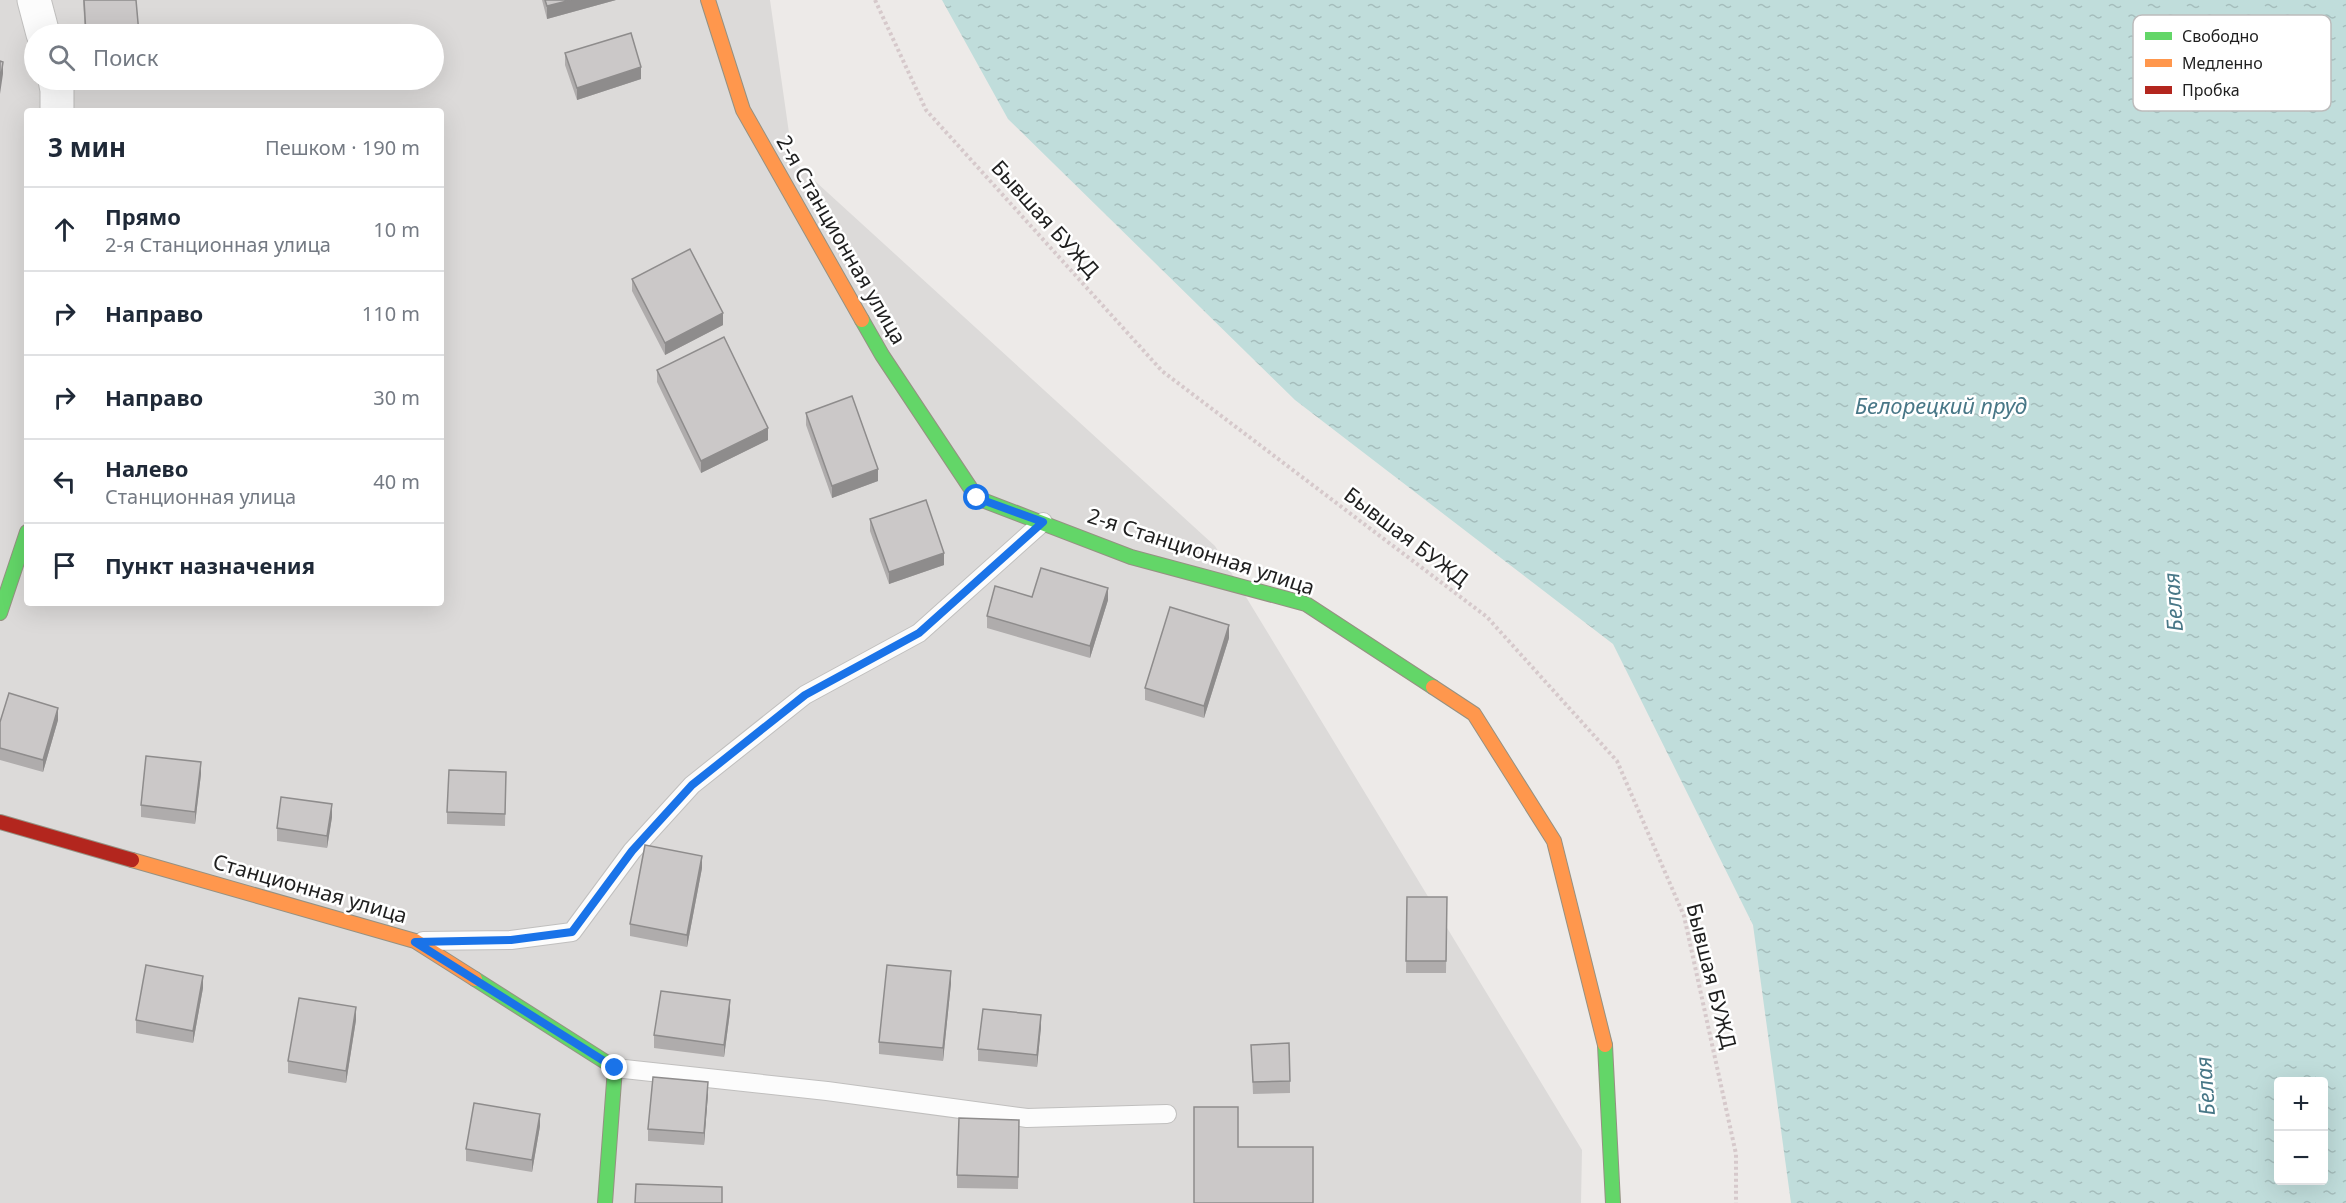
<!DOCTYPE html>
<html lang="ru">
<meta charset="utf-8">
<style>
:root{--surface:#fff;--page:#f2f2f3;--text:#1f2937;--muted:#747a83;--line:#e0e1e3}
body{margin:0;font-family:"Noto Sans",sans-serif;background:var(--page);color:var(--text)}
.controls{position:absolute;right:18px;bottom:18px;display:grid;overflow:hidden;border-radius:6px;box-shadow:0 6px 24px #0002}
.controls button{width:54px;height:54px;display:grid;place-items:center;padding:0;border:0;border-bottom:2px solid var(--line);background:var(--surface);color:var(--text);font:30px sans-serif}
.stop{position:absolute;width:18px;height:18px;margin:-14px;border:4px solid #1a73e8;border-radius:50%;background:#fff}
.stop.end{background:#1a73e8;border-color:#fff;box-shadow:0 2px 6px #0008}
.list{margin:0;padding:0;list-style:none}
h2{display:flex;justify-content:space-between;align-items:center;height:78px;margin:0;padding:0 24px;font-size:26px}
h2 small{font-size:20px;font-weight:400;color:var(--muted)}
.list li{display:grid;grid-template-columns:39px 1fr auto;gap:18px;align-items:center;box-sizing:border-box;height:84px;padding:0 24px;border-top:2px solid var(--line)}
.list b{display:block;font-size:22px;white-space:nowrap}
.list p{margin:0;font-size:20px;white-space:nowrap;color:var(--muted)}
.list em{font-size:20px;font-style:normal;color:var(--muted)}
.icon{flex:none;width:33px;height:33px;fill:none;stroke:currentColor;stroke-width:2;stroke-linecap:round;stroke-linejoin:round}
.map{position:relative;flex:none;width:2346px;height:1203px;overflow:hidden}
.search{position:absolute;background:var(--surface);box-shadow:0 6px 24px #0002;left:24px;top:24px;width:420px;height:66px;display:flex;align-items:center;gap:15px;box-sizing:border-box;padding:0 21px;border-radius:33px;color:var(--muted);font-size:22px}
.panel{position:absolute;background:var(--surface);box-shadow:0 6px 24px #0002;left:24px;top:108px;width:420px;height:498px;border-radius:6px}
.map>svg:first-child{display:block}
.residential{fill:#dcdad9;fill-rule:evenodd}
.water{fill:url(#water-ripples);fill-rule:evenodd}
.lines{fill:none;stroke-linecap:round;stroke-linejoin:round}
.lane-casing{stroke:#c0bfbe;stroke-width:20}
.street-casing{stroke:#c0bfbe;stroke-width:35}
.fast-casing{stroke:#959182;stroke-width:16}
.slow-casing{stroke:#959182;stroke-width:16}
.jam-casing{stroke:#959182;stroke-width:16}
.path{stroke:#d6c9cb;stroke-width:4;stroke-dasharray:3 3;stroke-linecap:butt}
.lane{stroke:#fcfcfc;stroke-width:18}
.street{stroke:#fcfcfc;stroke-width:33}
.fast{stroke:#63d668;stroke-width:14}
.slow{stroke:#ff974d;stroke-width:14}
.jam{stroke:#b3261e;stroke-width:14}
.wall{fill:#afacac}
.shaded-wall{fill:#8e8c8c}
.building{fill:#cbc8c8;stroke:#8e8c8c;stroke-width:1.5}
.route{stroke:#1a73e8;stroke-width:8}
.labels{text-anchor:middle;stroke-width:5;stroke-linejoin:round;paint-order:stroke}
.street-label{font-size:21px;fill:#1f1f1f;stroke:#fff}
.water-label{font-size:22px;font-style:italic;fill:#487787;stroke:#fff}
.key{fill:#fff;stroke:#bcbcbc;stroke-width:1.5}
.key-label{font-size:16px;fill:#1f1f1f}
</style>
<div class="map">
<svg width="2346" height="1203" viewBox="0 0 2346 1203">
<defs>
<pattern id="water-ripples" width="26" height="14" patternUnits="userSpaceOnUse" patternTransform="scale(1.5)"><rect width="26" height="14" fill="#c0dddb"/><path d="M2 4q2-2 4 0t4 0M15 11q2-2 4 0t4 0" fill="none" stroke="#a5bdbc"/></pattern>
</defs>
<rect width="100%" height="100%" fill="#edeae8"/>
<path class="residential" d="M0,0h770l23,161 422,385 367,604 -1,53h-1581zM34,34h400v46h-400zM27,111h414v492h-414z"/>
<path class="water" d="M942,0h1404v1203h-555l-38,-278 -140,-281 -318,-244 -287,-281zM2278,1082h46v98h-46z"/>
<g class="lines">
<defs>
<path id="lane" d="M423,941l88,-1 61,-8 60,-81 60,-66 113,-90 114,-62 124,-111
M615,1068l212,23 200,27 140,-4"/>
<path id="street" d="M34,0l9,34
M55,80l2,10v21"/>
<path id="fast" d="M862,320l20,35 95,143 154,59 175,47 127,83
M0,613l27,-81
M475,979l140,89 -10,135
M1605,1045l8,158"/>
<path id="slow" d="M708,0l35,110 119,210
M1433,687l41,27 80,127 51,204
M132,860l283,81 60,38"/>
<path id="jam" d="M0,822l132,38"/>
</defs>
<use href="#lane" class="lane-casing"/>
<use href="#street" class="street-casing"/>
<use href="#fast" class="fast-casing"/>
<use href="#slow" class="slow-casing"/>
<use href="#jam" class="jam-casing"/>
<path class="path" d="M875,0l51,110 236,261 325,246 130,144 67,155 52,238v49"/>
<use href="#lane" class="lane"/>
<use href="#street" class="street"/>
<use href="#fast" class="fast"/>
<use href="#slow" class="slow"/>
<use href="#jam" class="jam"/>
</g>
<path class="wall" d="M83,0h53l3,34h-54z
M542,0h74l-69,19z
M565,53l76,26 -64,21 -12,-35z
M632,279l91,46 -58,30 -33,-64z
M657,370l111,70 -67,33 -44,-91z
M806,413l72,68 -46,17 -26,-73z
M870,519l74,46 -55,19 -19,-53z
M1032,597l76,3 -18,58 -103,-30v-12z
M1229,638l-25,80 -59,-18v-12z
M58,720l-15,52 -43,-12v-38z
M506,772l-1,54 -58,-2v-12z
M201,774l-6,50 -54,-7v-12z
M332,817l-5,31 -50,-7v-13z
M702,868l-15,79 -57,-11v-12z
M1407,897h40l-1,76h-40z
M951,983l-8,78 -64,-7v-12z
M203,988l-10,55 -57,-10v-13z
M730,1012l-6,45 -70,-9v-13z
M356,1020l-10,63 -58,-10v-12z
M1041,1027l-4,40 -59,-6v-12z
M1251,1045l39,36v12l-37,1z
M708,1094l-4,51 -56,-4v-12z
M1019,1120l-1,69 -61,-1v-13z
M540,1126l-8,46 -66,-11v-12z"/>
<path class="shaded-wall" d="M571,0h45l-69,19v-13z
M3,62v12l-3,20v-12z
M641,67v12l-64,21v-12z
M723,313v12l-58,30v-12z
M768,428v12l-67,33v-12z
M878,469v12l-46,17v-12z
M944,553v12l-55,19v-12z
M1108,588v12l-18,58v-12z
M1229,625v13l-25,80v-12z
M58,708v12l-15,52v-12z
M201,762v12l-6,50v-12z
M332,804v13l-5,31v-12z
M702,856v12l-15,79v-12z
M951,971v12l-8,78v-13z
M203,976v12l-10,55v-12z
M730,1000v12l-6,45v-12z
M356,1007v13l-10,63v-12z
M1041,1015v12l-4,40v-12z
M708,1082v12l-4,51v-12z
M540,1114v12l-8,46v-12z"/>
<path class="building" d="M84,0h52l3,34h-53z
M545,0h26l-24,6z
M631,33l10,34 -64,21 -12,-35z
M0,61l3,1 -3,20z
M690,249l33,64 -58,30 -33,-64z
M724,337l44,91 -67,33 -44,-91z
M852,396l26,73 -46,17 -26,-73z
M926,500l18,53 -55,19 -19,-53z
M1041,568l67,20 -18,58 -103,-30 8,-30 37,11z
M1170,607l59,18 -25,81 -59,-18z
M9,693l49,15 -15,52 -43,-12v-26z
M146,756l55,6 -6,50 -54,-7z
M449,770l57,2 -1,42 -58,-2z
M281,797l51,7 -5,32 -50,-8z
M645,845l57,11 -15,79 -57,-11z
M1407,897h40l-1,64h-40z
M146,965l57,11 -10,55 -57,-11z
M887,965l64,6 -8,77 -64,-6z
M661,991l69,9 -6,45 -70,-10z
M299,998l57,9 -10,64 -58,-10z
M983,1009l58,6 -4,40 -59,-6z
M1289,1043l1,38 -37,1 -2,-37z
M653,1077l55,5 -4,51 -56,-4z
M474,1103l66,11 -8,46 -66,-11z
M1194,1107h44v40h75v56h-119z
M959,1118l60,2 -1,57 -61,-2z
M636,1184l86,3v16h-87z"/>
<g class="lines">
<path class="route" d="M615,1068l-200,-126 96,-2 61,-8 60,-81 60,-66 113,-90 114,-62 124,-111 -66,-24"/>
</g>
<g class="labels">
<g class="street-label">
<text transform="translate(1045 219) rotate(48)" y="7">Бывшая БУЖД</text>
<text transform="translate(841 240) rotate(60)" y="7">2-я Станционная улица</text>
<text transform="translate(1406 537) rotate(37)" y="7">Бывшая БУЖД</text>
<text transform="translate(1201 552) rotate(18)" y="7">2-я Станционная улица</text>
<text transform="translate(310 889) rotate(16)" y="7">Станционная улица</text>
<text transform="translate(1711 976) rotate(76)" y="7">Бывшая БУЖД</text>
</g>
<g class="water-label">
<text x="1941" y="414">Белорецкий пруд</text>
<text transform="translate(2173 602) rotate(-94)" y="8">Белая</text>
<text transform="translate(2205 1086) rotate(-94)" y="8">Белая</text>
</g>
</g>
<rect x="2133" y="15" width="198" height="96" rx="9" class="key"/>
<rect x="2145" y="32" width="27" height="8" fill="#63d668"/>
<rect x="2145" y="59" width="27" height="8" fill="#ff974d"/>
<rect x="2145" y="86" width="27" height="8" fill="#b3261e"/>
<g class="key-label">
<text x="2182" y="42">Свободно</text>
<text x="2182" y="69">Медленно</text>
<text x="2182" y="96">Пробка</text>
</g>
</svg>
<div class="controls">
<button>+</button>
<button>−</button>
</div>
<div class="stop" style="left:977px;top:498px"></div>
<div class="stop end" style="left:615px;top:1068px"></div>
<div class="search"><svg class="icon" aria-label="search" viewBox="0 0 24 24"><circle cx="10" cy="10" r="6"/><path d="M15 15l6 6"/></svg>Поиск</div>
<section class="panel">
<h2>3 мин<small>Пешком · 190 m</small></h2>
<ul class="list">
<li><svg class="icon" aria-label="ahead" viewBox="0 0 24 24"><path d="M12 20V5M6 11l6-6 6 6"/></svg><div><b>Прямо</b><p>2-я Станционная улица</p></div><em>10 m</em></li>
<li><svg class="icon" aria-label="right" viewBox="0 0 24 24"><path d="M7 20v-9h11M14 6l5 5-5 5"/></svg><div><b>Направо</b></div><em>110 m</em></li>
<li><svg class="icon" aria-label="right" viewBox="0 0 24 24"><path d="M7 20v-9h11M14 6l5 5-5 5"/></svg><div><b>Направо</b></div><em>30 m</em></li>
<li><svg class="icon" aria-label="left" viewBox="0 0 24 24"><path d="M17 20v-9H6M10 6l-5 5 5 5"/></svg><div><b>Налево</b><p>Станционная улица</p></div><em>40 m</em></li>
<li><svg class="icon" aria-label="arrive" viewBox="0 0 24 24"><path d="M6 21V4h12l-3 4 3 4H6"/></svg><div><b>Пункт назначения</b></div></li>
</ul>
</section>
</div>
